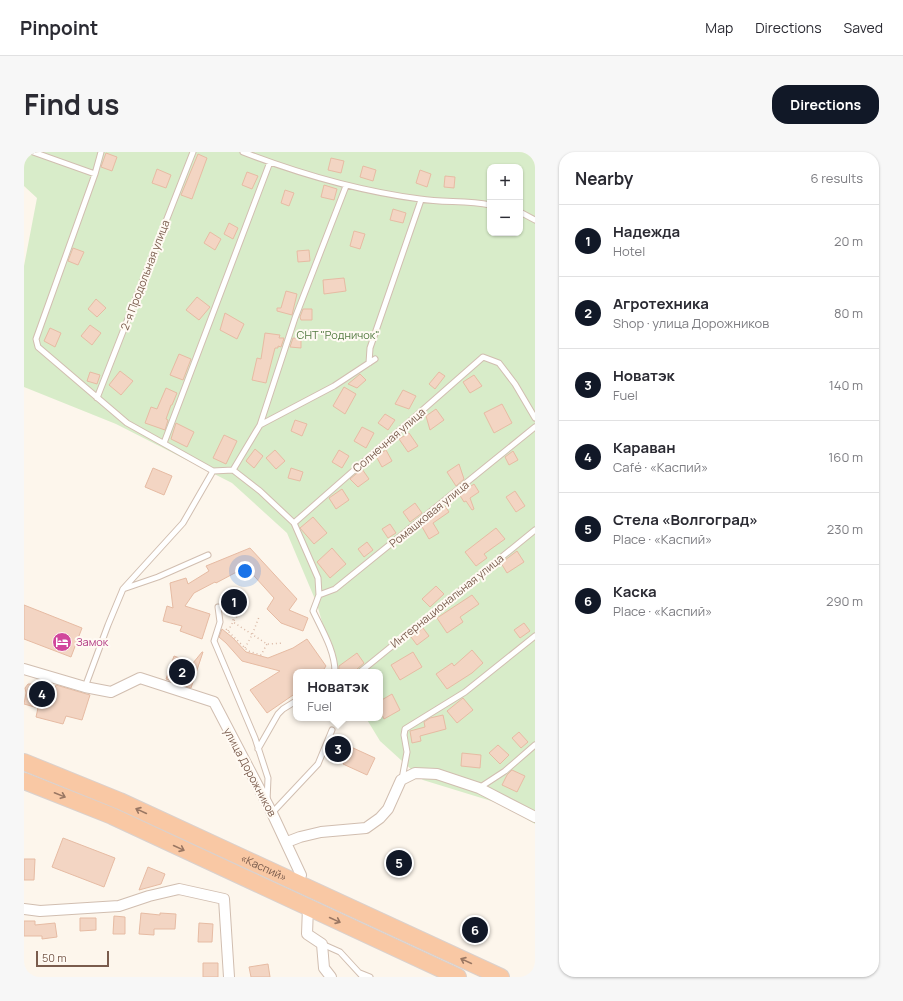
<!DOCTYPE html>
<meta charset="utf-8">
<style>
:root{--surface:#fff;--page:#f7f7f7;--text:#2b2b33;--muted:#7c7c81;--line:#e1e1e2;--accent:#111827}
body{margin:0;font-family:Manrope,sans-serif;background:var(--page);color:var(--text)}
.controls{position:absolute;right:12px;top:12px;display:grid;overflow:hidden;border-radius:8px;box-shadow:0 1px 3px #0004}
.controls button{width:36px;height:36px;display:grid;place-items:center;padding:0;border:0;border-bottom:1px solid var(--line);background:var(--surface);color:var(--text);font:20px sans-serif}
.scale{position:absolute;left:12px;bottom:10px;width:73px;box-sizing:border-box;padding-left:4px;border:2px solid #7a5c4d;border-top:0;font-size:11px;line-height:14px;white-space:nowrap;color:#7a5c4d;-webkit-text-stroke:3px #fffaf3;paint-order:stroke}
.you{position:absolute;left:221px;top:419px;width:14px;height:14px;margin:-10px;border:3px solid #fff;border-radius:50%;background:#1a73e8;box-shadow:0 0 0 6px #1a73e833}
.badge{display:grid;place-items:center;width:26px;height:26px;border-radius:50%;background:var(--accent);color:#fff;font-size:13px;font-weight:700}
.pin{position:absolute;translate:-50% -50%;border:2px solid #fff;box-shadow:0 1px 4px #0006}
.popup{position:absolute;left:269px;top:517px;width:90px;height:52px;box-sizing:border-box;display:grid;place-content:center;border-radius:8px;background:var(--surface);filter:drop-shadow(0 1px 3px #0005);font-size:13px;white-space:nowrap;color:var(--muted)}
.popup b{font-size:15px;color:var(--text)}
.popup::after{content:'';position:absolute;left:50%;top:100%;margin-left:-8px;border:8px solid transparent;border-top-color:var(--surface)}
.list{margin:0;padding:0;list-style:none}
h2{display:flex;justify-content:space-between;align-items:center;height:52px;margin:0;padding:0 16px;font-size:17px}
h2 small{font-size:13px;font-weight:400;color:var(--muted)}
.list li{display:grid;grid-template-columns:26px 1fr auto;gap:12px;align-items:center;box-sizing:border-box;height:72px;padding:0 16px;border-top:1px solid var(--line)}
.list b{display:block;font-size:15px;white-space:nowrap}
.list p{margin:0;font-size:13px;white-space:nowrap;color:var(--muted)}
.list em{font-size:13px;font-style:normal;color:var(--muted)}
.map{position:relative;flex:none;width:511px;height:825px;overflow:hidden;border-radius:16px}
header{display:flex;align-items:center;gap:24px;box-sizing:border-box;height:56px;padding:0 20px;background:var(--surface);border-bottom:1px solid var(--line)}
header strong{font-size:19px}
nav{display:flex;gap:22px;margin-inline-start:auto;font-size:14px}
.intro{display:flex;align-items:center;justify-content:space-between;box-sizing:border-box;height:96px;padding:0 24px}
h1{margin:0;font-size:28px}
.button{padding:10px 18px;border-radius:16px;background:var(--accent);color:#fff;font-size:14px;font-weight:700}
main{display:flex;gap:24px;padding:0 24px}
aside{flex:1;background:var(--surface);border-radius:16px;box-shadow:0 1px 3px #0004}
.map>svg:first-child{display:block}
.green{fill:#d8ecc9;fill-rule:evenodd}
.building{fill:#f3d5c3;stroke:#e6bba3}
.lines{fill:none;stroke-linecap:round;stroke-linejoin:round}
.service-casing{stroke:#d1beb0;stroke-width:7}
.minor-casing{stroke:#d1beb0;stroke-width:12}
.trunk-casing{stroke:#dad1cd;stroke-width:18}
.path{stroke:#d9b8a5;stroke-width:1.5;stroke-dasharray:1 3;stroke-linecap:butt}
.service{stroke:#fff;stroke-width:5}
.minor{stroke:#fff;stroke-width:10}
.trunk{stroke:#f9c8a4;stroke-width:16}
.oneway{stroke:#9a7763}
.labels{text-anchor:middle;stroke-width:4;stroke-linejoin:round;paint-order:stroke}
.street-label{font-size:11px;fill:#7a5c4d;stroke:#fffaf3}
.park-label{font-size:11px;fill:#537a41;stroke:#fffaf3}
.hotel-label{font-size:11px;fill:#b23c85;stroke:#fffaf3;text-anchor:start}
</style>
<header>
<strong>Pinpoint</strong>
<nav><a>Map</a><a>Directions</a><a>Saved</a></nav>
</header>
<div class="intro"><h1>Find us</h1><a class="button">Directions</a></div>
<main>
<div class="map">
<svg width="511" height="825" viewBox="0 0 511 825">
<rect width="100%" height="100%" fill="#fdf6ec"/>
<path class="green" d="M0,0h511v672l-34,-20 -78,-24 -43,-39 -14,-23h14v-46h-43l-2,-3 -18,-65 -30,-71 -55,-50 -116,-59 -92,-37v-121l13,-68 -13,-12zM466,15h30v66h-30z"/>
<path class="building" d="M82,1l11,4 -5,14 -11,-4z
M174,2l9,4 -15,41 -11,-4z
M307,6l13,3 -3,12 -13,-3z
M339,14l13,4 -3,11 -13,-4z
M133,17l14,6 -5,13 -14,-5z
M396,18l11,4 -4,13 -11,-4z
M223,20l11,4 -6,13 -10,-4z
M421,24l10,1 -1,11 -10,-1z
M300,33l13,4 -3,11 -13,-3z
M261,38l9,3 -5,13 -8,-3z
M369,57l13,4 -3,10 -13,-3z
M205,71l9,5 -5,11 -9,-5z
M330,79l11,3 -5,15 -10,-3z
M186,80l11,7 -6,11 -11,-7z
M49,96l11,4 -6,13 -10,-4z
M285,98l1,11 -12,1 -1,-11z
M320,126l2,13 -22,3 -1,-14z
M262,139l11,3 -5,21 -15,-4v-3h4z
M173,145l13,10 -11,13 -13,-10z
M72,147l10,9 -9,9 -9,-8z
M279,157h9v11h-11l-1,-3z
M201,161l19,11 -7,15 -17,-9z
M66,173l11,8 -9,12 -11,-9z
M26,176l11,5 -6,14 -11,-6z
M241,181l15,2 -1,3h5l-3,9 -3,-1v2h-3l-9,35 -14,-3 5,-22 4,1z
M269,186l8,1v9l-11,-1z
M155,202l12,5 -8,21 -13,-5z
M96,219l13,10 -12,14 -12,-10z
M66,220l10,3 -3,9 -10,-3z
M415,220l6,4 -10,13 -6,-5z
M336,222l6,6 -9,8 -9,-4z
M450,223l8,11 -12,7 -7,-11z
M320,235l12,7 -11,20 -12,-8z
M142,236l11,5 -5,12h-1l-5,14 2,1 -3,10 -20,-7 6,-16 6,2z
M379,238l13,6 -7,13 -14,-5z
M478,252l10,19 -18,10 -10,-20z
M412,257l8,11 -14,10 -4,-14z
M361,262l10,6 -7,10 -10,-7z
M271,268l12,4 -5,12 -11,-5z
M152,271l18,9 -7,15 -16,-8z
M338,275l12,6 -8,15 -12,-7z
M385,281l9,13 -10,6 -9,-13z
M200,283l13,6 -11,23 -13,-6z
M231,297l8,7 -9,12 -8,-7z
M251,298l10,11 -9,8 -10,-11z
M315,298l10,6 -7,12 -10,-6z
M362,298l6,11 -10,6 -6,-11z
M489,299l5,9 -9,5 -4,-8z
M435,312l5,15 -8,7 -9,-14z
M129,316l19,8 -8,19 -19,-8z
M267,316l12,4 -3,9 -12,-3z
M338,317l7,10 -11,8 -8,-8z
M450,332l5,8 -9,6 4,11 -2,1 -6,-9 -2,1 -5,-8 8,-6v1z
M318,337l7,11 -13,9 -7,-11z
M491,339l10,15 -9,6 -10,-15z
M391,351l7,10 -12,9 -7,-10z
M421,354l4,6 -16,11 6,10 -10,6 -8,-14z
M289,365l14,16 -13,11 -14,-16z
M366,372l6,9 -8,5 -6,-9z
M472,376l9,11 -21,15 3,4 -11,8 -11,-14z
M343,390l6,8 -9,7 -6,-8z
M226,396l47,51 -8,11 19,8 -5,13 -22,-8 -14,-14 7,-11 -28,-31 -30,16 -1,-1 -21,11 -9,13 25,8 -8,25 -22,-8 2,-5 -19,-5 4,-15 6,2 -3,-25 16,-5 2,6 21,-13 -3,-5z
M308,396l14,16 -16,14 -13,-16z
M493,399l7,11 -17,11 -6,-10z
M412,434l8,8 -14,13 -8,-8z
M448,443l7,9 -19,13 3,5 -16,11 -10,-15z
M0,453l58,23 -11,29 -47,-18z
M500,471l6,8 -10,7 -6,-8z
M399,476l6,8 -12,9 -6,-8z
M198,477l11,9 13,14 22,6 25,-10 14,-9 19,27 -4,6h-26v21l-29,20 -17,-23 30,-19 -38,-10 -16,-18 -7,-6z
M448,498l11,13 -11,10 -25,16 -11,-15 16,-11 2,3z
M178,500h1l-12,36 -25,-9 8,-23 19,7z
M389,500l9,15 -22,13 -9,-15z
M333,501l7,10 -7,6 -1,3h-17v-6z
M4,532h4l3,3 19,4 2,-6 34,10 -8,25 -16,-4 -3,8 -27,-7 2,-9 -14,-4 2,-11 -1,-5z
M368,542l8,16 -16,9 -4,-8v-10z
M439,546l10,12 -16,13 -10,-12z
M419,563l3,14 -26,7 1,5 -9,2 -2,-12 15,-4 -1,-5 6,-4z
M495,580l9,10 -7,6 -9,-10z
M474,593l11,10 -9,9 -11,-11z
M327,595l24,11 -8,17 -24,-11z
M438,601l19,2 -1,13 -19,-2z
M488,618l13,6 -8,16 -15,-7 5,-10z
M39,686l52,20 -11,29 -52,-20z
M0,707h11l-1,21h-10z
M124,715l17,7 -4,10 -22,6z
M117,761l19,2v-2l16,1 -1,15h-21v6l-15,-1z
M90,764l11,1v17h-12z
M56,766h16v12l-16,1z
M0,769h11v4l20,-2 2,14 -15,2v-3h-18z
M175,771l14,1 -1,18h-14z
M179,811h15v14h-15z
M244,812l2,13h-19l-2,-10z"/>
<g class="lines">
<defs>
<path id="service" d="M9,0l62,22
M77,0l-6,22 -59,165 2,8 89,76 86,48 20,-1 27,21 34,32 24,55 1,17 -6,16c9,19 22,40 22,61
M219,0c57,22 116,39 177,47 23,4 47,1 70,6
M496,60l15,8
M345,211l1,-15 51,-148
M73,246l96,-246
M236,273l35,-107 51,-132
M140,291l106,-281
M209,318l27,-45 74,-39 41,-27
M270,371l189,-166 16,6 16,21 20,34
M99,437l60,-66 30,-52
M295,443l16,-6 200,-162
M194,455l2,15 -6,19 41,97 13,40 -1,23
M336,520l175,-142
M61,535l23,-62 15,-36 35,-12 50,-22
M234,597l20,-35 5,-5 13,-8
M378,627l5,-27 -3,-17 1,-6 60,-37 70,-56
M455,636l26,-17 30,-26
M248,661l46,-49 14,-34
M298,792l18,8 23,25
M336,821l10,4"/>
<path id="minor" d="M0,517l61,18 26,5 29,-14 74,24 58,111 29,62 -4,7
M263,690l13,-5 21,-5 45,-4 14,-10 8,-9 13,-29 14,-7 22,1 42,14 56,29
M284,755l-1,27 15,10 2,24 7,9
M0,757l16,2 79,-5 30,-10 30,-7 45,10 5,78"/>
<g id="trunk">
<path id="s1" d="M0,610l96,39 381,176"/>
<path d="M0,629l88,35 346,161"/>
</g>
</defs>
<use href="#service" class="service-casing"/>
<use href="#minor" class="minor-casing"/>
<use href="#trunk" class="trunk-casing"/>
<path class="path" d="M202,454l7,8v8l34,22 16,-1
M202,477l22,22 13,4 6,-11
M204,479l5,-9 10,-14
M221,496l7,-13 7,-18"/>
<use href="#service" class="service"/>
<use href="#minor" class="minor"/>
<use href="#trunk" class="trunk"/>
</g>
<defs><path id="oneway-shaft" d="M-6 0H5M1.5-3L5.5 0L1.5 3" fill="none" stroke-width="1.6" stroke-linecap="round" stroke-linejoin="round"/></defs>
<g class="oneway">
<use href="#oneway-shaft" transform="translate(36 643) rotate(22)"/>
<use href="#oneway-shaft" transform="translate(117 659) rotate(-155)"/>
<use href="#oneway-shaft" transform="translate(155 696) rotate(25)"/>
<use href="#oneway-shaft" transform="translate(311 768) rotate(25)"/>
<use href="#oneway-shaft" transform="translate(442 809) rotate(-155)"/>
</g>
<defs>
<symbol id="hotel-disc" viewBox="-11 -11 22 22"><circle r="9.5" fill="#d1479c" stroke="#fffaf3"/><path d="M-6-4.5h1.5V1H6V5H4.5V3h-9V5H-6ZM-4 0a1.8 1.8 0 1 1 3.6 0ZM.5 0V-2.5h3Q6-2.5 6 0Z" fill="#fff"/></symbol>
</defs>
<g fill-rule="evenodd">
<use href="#hotel-disc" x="27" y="479" width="22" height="22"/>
</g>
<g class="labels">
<g class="street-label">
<text transform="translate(121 123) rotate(-69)" y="4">2-я Продольная улица</text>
<text transform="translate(365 288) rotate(-41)" y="4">Солнечная улица</text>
<text transform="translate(405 362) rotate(-39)" y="4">Ромашковая улица</text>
<text transform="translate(423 449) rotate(-39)" y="4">Интернациональная улица</text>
<text transform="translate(226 620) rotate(62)" y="4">улица Дорожников</text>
<text dy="4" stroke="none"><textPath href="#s1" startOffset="262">«Каспий»</textPath></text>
</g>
<g class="park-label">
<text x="314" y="187">СНТ "Родничок"</text>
</g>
<g class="hotel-label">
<text x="52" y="494">Замок</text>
</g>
</g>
</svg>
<div class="controls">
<button>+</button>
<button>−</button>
</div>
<div class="scale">50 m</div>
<div class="you"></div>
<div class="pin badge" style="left:210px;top:450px">1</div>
<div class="pin badge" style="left:158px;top:520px">2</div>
<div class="pin badge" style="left:314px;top:597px">3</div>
<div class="popup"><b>Новатэк</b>Fuel</div>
<div class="pin badge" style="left:18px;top:542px">4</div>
<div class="pin badge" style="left:375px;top:711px">5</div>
<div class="pin badge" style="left:451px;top:778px">6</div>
</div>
<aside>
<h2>Nearby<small>6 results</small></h2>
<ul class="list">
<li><span class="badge">1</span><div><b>Надежда</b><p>Hotel</p></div><em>20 m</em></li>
<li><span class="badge">2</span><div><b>Агротехника</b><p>Shop · улица Дорожников</p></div><em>80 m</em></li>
<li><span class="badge">3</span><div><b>Новатэк</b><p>Fuel</p></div><em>140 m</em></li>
<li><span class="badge">4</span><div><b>Караван</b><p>Café · «Каспий»</p></div><em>160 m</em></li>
<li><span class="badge">5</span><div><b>Стела «Волгоград»</b><p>Place · «Каспий»</p></div><em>230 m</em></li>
<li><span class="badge">6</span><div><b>Каска</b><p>Place · «Каспий»</p></div><em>290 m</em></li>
</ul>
</aside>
</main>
